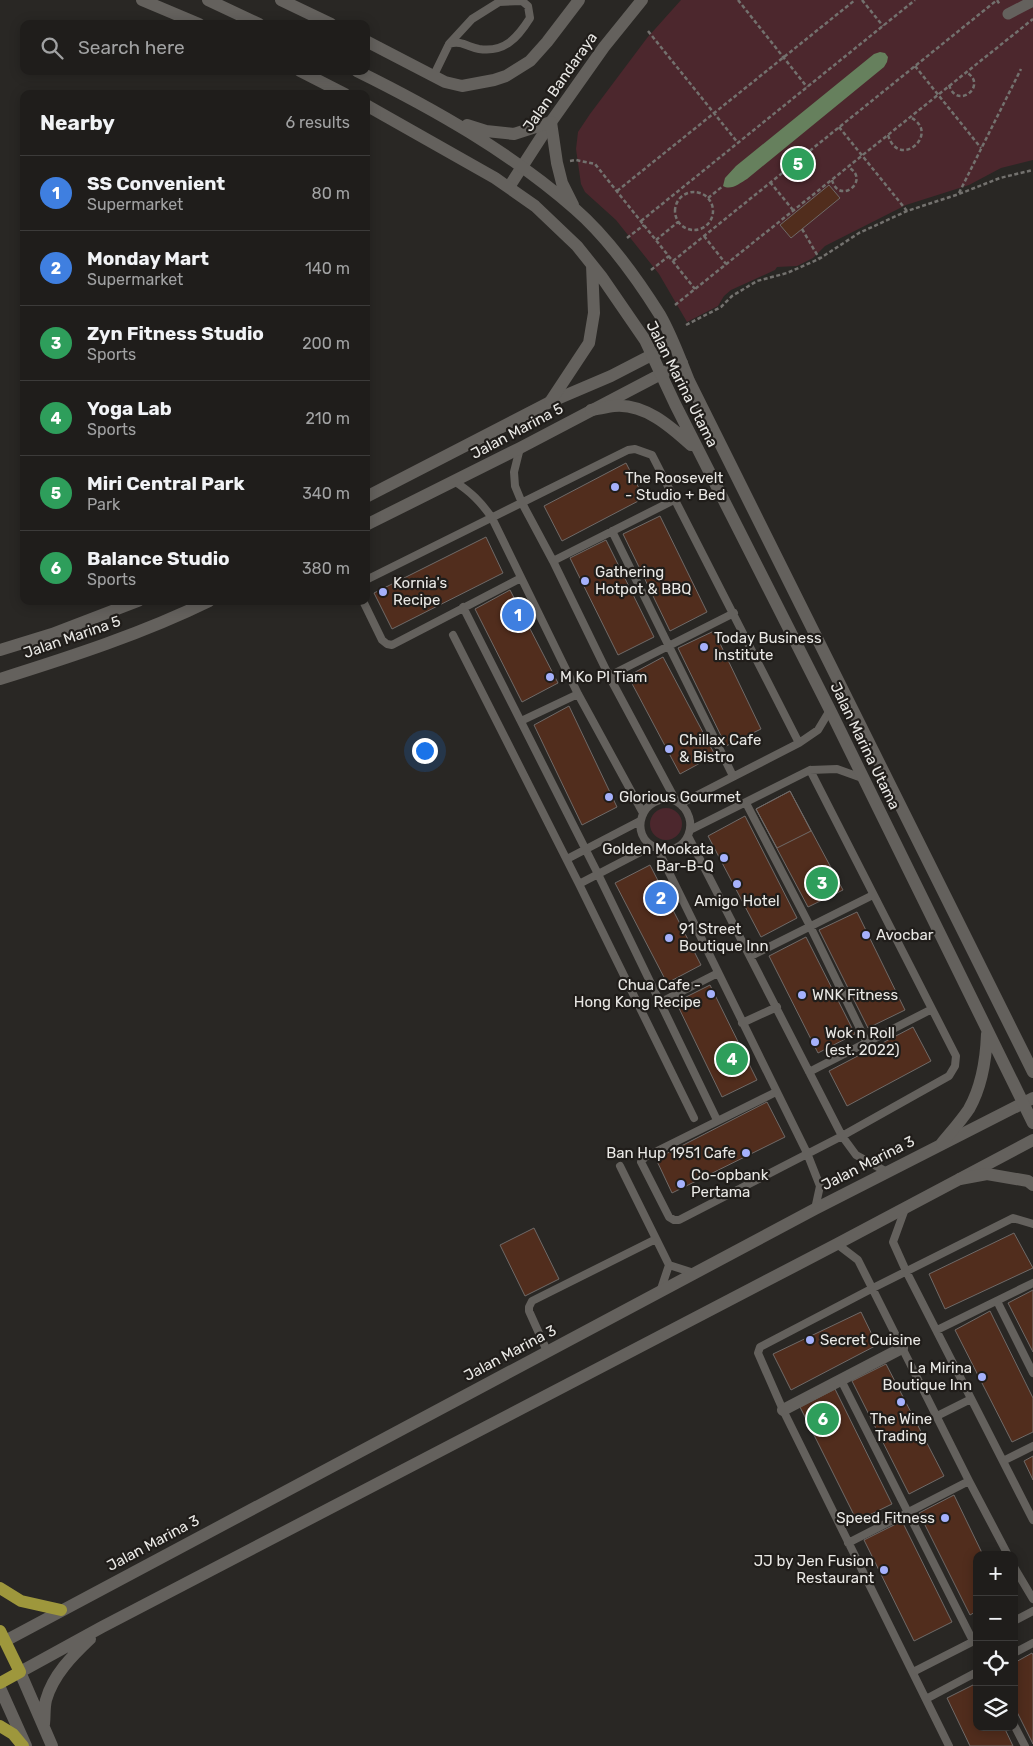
<!DOCTYPE html>
<meta charset="utf-8">
<style>
:root{--surface:#1f1d1b;--page:#2c2a28;--text:#f1f3f6;--muted:#a1a2a3;--line:#3c3b3a;--accent:#1a73e8}
body{margin:0;font-family:Rubik,sans-serif;background:var(--page);color:var(--text)}
.controls{position:absolute;right:15px;bottom:15px;display:grid;overflow:hidden;border-radius:10px;box-shadow:0 2px 12px #0003}
.controls button{width:45px;height:45px;display:grid;place-items:center;padding:0;border:0;border-bottom:1px solid var(--line);background:var(--surface);color:var(--text);font:25px sans-serif}
.you{position:absolute;left:424px;top:750px;width:18px;height:18px;margin:-12px;border:4px solid #fff;border-radius:50%;background:#1a73e8;box-shadow:0 0 0 8px #1a73e833}
.badge{display:grid;place-items:center;width:32px;height:32px;border-radius:50%;background:var(--accent);color:#fff;font-size:16px;font-weight:700}
.pin{position:absolute;translate:-50% -50%;border:2px solid #fff;box-shadow:0 1px 5px #0006}
.list{margin:0;padding:0;list-style:none}
h2{display:flex;justify-content:space-between;align-items:center;height:65px;margin:0;padding:0 20px;font-size:21px}
h2 small{font-size:16px;font-weight:400;color:var(--muted)}
.list li{display:grid;grid-template-columns:32px 1fr auto;gap:15px;align-items:center;box-sizing:border-box;height:75px;padding:0 20px;border-top:1px solid var(--line)}
.list b{display:block;font-size:19px;white-space:nowrap}
.list p{margin:0;font-size:16px;white-space:nowrap;color:var(--muted)}
.list em{font-size:16px;font-style:normal;color:var(--muted)}
.icon{flex:none;width:28px;height:28px;fill:none;stroke:currentColor;stroke-width:2;stroke-linecap:round;stroke-linejoin:round}
.map{position:relative;flex:none;width:1033px;height:1746px;overflow:hidden}
.search{position:absolute;background:var(--surface);box-shadow:0 2px 12px #0003;left:20px;top:20px;width:350px;height:55px;display:flex;align-items:center;gap:12px;box-sizing:border-box;padding:0 18px;border-radius:10px;color:var(--muted);font-size:19px}
.panel{position:absolute;background:var(--surface);box-shadow:0 2px 12px #0003;left:20px;top:90px;width:350px;height:515px;border-radius:10px}
.map>svg:first-child{display:block}
.green{fill:#4c272d}
.water{fill:#66805d}
.building{fill:#512d1d;stroke:#6f6a68}
.lines{fill:none;stroke-linecap:round;stroke-linejoin:round}
.path{stroke:#73716e;stroke-width:2.5;stroke-dasharray:4 2.5;stroke-linecap:butt}
.service{stroke:#64615d;stroke-width:8}
.pedestrian{stroke:#64615d;stroke-width:11}
.minor{stroke:#64615d;stroke-width:12}
.tertiary{stroke:#64615d;stroke-width:12}
.secondary{stroke:#64615d;stroke-width:12}
.primary{stroke:#9e973c;stroke-width:12}
.poi-dot{fill:#a5b1fc;stroke:#201d1a;stroke-width:2}
.labels{text-anchor:middle;stroke-width:4.5;stroke-linejoin:round;paint-order:stroke}
.street-label{font-size:15px;fill:#e9e8e5;stroke:#201d1a}
.poi-label{font-size:15px;fill:#e9e8e5;stroke:#201d1a;text-anchor:start}
</style>
<div class="map">
<svg width="1033" height="1746" viewBox="0 0 1033 1746">
<rect width="100%" height="100%" fill="#292724"/>
<path class="green" d="M681,0h352v160l-32,8 -32,17 -63,20 -81,41 -12,12 -16,8 -20,1 -2,3 -44,20 -7,6 -6,10 -31,16 -28,-48 -43,-54 -31,-28 -4,-8 -5,-35 2,-17 12,-18 57,-76z
M650 824a16 16 0 1 1 32 0a16 16 0 1 1-32 0Z"/>
<path class="water" d="M880,52l5,1 3,4 -1,5 -3,5 -137,112c-7,4 -16,12 -24,7l2,-8 11,-12 138,-112z"/>
<path class="building" d="M829,185l11,13 -49,40 -11,-13z
M626,463l18,35 -82,43 -18,-35z
M660,516l47,96 -37,19 -47,-97z
M486,537l17,36 -111,56 -18,-36z
M606,540l48,97 -36,18 -48,-97z
M510,590l48,93 -36,19 -47,-93z
M714,631l47,98 -35,17 -48,-98z
M663,657l52,98 -35,19 -52,-98z
M569,706l48,101 -35,18 -48,-100z
M790,791l53,99 -35,17 -52,-98z
M790,791l21,40 -34,17 -21,-39z
M745,816l52,102 -36,19 -53,-101z
M650,865l51,100 -34,18 -52,-100z
M857,912l48,98 -37,18 -49,-98z
M806,937l49,97 -37,19 -49,-97z
M710,985l47,95 -35,17 -46,-95z
M913,1027l18,34 -84,45 -18,-35z
M767,1102l18,35 -113,56 -16,-34z
M534,1228l25,51 -34,17 -25,-51z
M1014,1233l19,35 -88,41 -16,-35z
M1033,1290v62l-25,-49z
M990,1311l43,87v34l-21,10 -57,-112z
M861,1312l16,33 -86,45 -18,-36z
M886,1364l58,112 -35,18 -57,-113z
M835,1389l57,115 -35,17 -57,-114z
M1033,1456v24l-9,-19z
M954,1495l29,60h-6v56l-7,4 -51,-102z
M902,1521l50,101 -38,19 -50,-101z
M1032,1653l1,2v89l-19,-38v-43z
M977,1683v44h27l9,19h-43l-23,-48z"/>
<g class="lines">
<path class="path" d="M738,0l69,87
M862,0l21,26
M648,31l90,112
M915,66l66,82
M949,85c8,26 40,0 17,-13
M839,127l68,84
M888,135c11,36 54,-2 22,-18
M570,161l6,-1 19,4 100,125
M832,180c7,26 40,0 16,-13
M770,182l23,28
M617,191l238,-191
M675 211a19 19 0 1 1 38 0a19 19 0 1 1-38 0Z
M959,193l62,-124
M708,198l15,-12
M641,221l274,-221
M802,229l17,29
M704,236l22,28
M627,238l17,-13
M656,240l22,-18
M673,261l324,-261 3,5
M651,270l18,-14
M675,305l358,-286
M686,325l35,-18 11,-11 25,-15 30,-8 32,-14 40,-26 48,-22 52,-17 41,-16 33,-8"/>
<path class="service" d="M433,77l16,-33c12,-4 19,3 30,5 26,4 39,-12 51,-31l-2,-12 -6,-5 -23,1 -27,17 -23,25
M520,448l-6,24 1,14 7,17 31,58 56,115 67,125c28,17 11,58 -19,47 -31,-11 -15,-58 19,-47
M454,481c17,11 27,21 38,37l86,176 65,119
M612,531l121,245
M553,561l123,-62
M366,580l262,-130 7,-1 17,6 147,288
M363,601l19,39 5,4 5,1 129,-67
M463,607l135,267 119,246
M453,635l126,249 115,234
M609,676l125,-63
M521,721l57,-27
M746,803l64,123 57,117
M680,804l119,-61 19,-13 12,-20
M690,830l120,-60 27,-1 25,9
M688,836l154,300 14,19 31,17
M657,848l150,305 13,33 -5,23
M567,859l73,-38
M579,884l73,-38
M751,956l122,-61
M661,1002l57,-29
M742,1023l35,-16
M809,1072l123,-63
M776,1092l-131,65 -4,5 28,55 5,3h5l163,-84 107,-60 6,-10 1,-10 -146,-286
M620,1166l49,99 -9,27
M905,1209l-12,33 13,29 127,249
M837,1244l21,16 111,221 39,74
M669,1265l25,8
M997,1301l36,72
M937,1330l96,-47
M547,1351l-18,-40v-4l3,-6 124,-62
M841,1380l132,261
M937,1416l34,-17
M1003,1461l30,-15
M848,1543l121,-62
M1014,1567l19,32
M1014,1621l19,-10
M1014,1653l19,-10
M913,1672l63,-32
M926,1699l51,-27
M1014,1725l11,21
M949,1746l-166,-336 -25,-57 2,-6 113,-59 140,-70 20,6"/>
<path class="pedestrian" d="M1008,14l25,-13"/>
<path class="minor" d="M281,0l50,24
M366,41l79,41 17,4 32,-6 12,-4 24,-15 17,-19 32,-42
M783,1410l119,-62"/>
<path class="tertiary" d="M509,187l42,-65 53,-75 38,-47
M366,497l184,-95 61,-26 62,-32
M366,525l154,-77 162,-85
M0,650l52,-16 86,-33
M0,679c70,-22 144,-46 209,-78
M5,1641l810,-432 218,-111
M0,1688l26,58
M44,1724c1,-8 0,-16 2,-24 7,-25 26,-44 44,-61
M52,1746l-32,-74 82,-45 735,-383 196,-104"/>
<path class="secondary" d="M142,0l57,24
M208,0l51,24
M300,71l45,23
M357,71c77,38 153,81 218,138 31,27 63,71 85,106 12,21 20,44 29,66l344,691
M366,105l129,73 40,28 42,40 24,30 44,64 30,64 155,306 203,413
M467,125l19,6 28,3 37,-12 6,41 5,20 11,22
M550,402l39,-59 5,-30 -2,-48
M591,410c7,-1 15,-3 23,-4 30,-3 56,20 77,39
M942,1143c9,-11 19,-22 27,-34 13,-23 17,-49 18,-75
M960,1179l27,-5 41,7 5,4"/>
<path class="primary" d="M0,1588l21,13 40,9
M0,1631l20,41 -20,11
M0,1726l13,8 10,12"/>
</g>
<g class="poi-dot">
<circle cx="615" cy="487" r="5"/>
<circle cx="585" cy="581" r="5"/>
<circle cx="383" cy="592" r="5"/>
<circle cx="704" cy="647" r="5"/>
<circle cx="550" cy="677" r="5"/>
<circle cx="669" cy="749" r="5"/>
<circle cx="609" cy="797" r="5"/>
<circle cx="724" cy="858" r="5"/>
<circle cx="737" cy="884" r="5"/>
<circle cx="866" cy="935" r="5"/>
<circle cx="669" cy="938" r="5"/>
<circle cx="711" cy="994" r="5"/>
<circle cx="802" cy="995" r="5"/>
<circle cx="815" cy="1042" r="5"/>
<circle cx="746" cy="1153" r="5"/>
<circle cx="681" cy="1184" r="5"/>
<circle cx="810" cy="1340" r="5"/>
<circle cx="982" cy="1377" r="5"/>
<circle cx="901" cy="1402" r="5"/>
<circle cx="945" cy="1518" r="5"/>
<circle cx="884" cy="1570" r="5"/>
</g>
<g class="labels">
<g class="street-label">
<text transform="translate(560 82) rotate(-55)" y="5">Jalan Bandaraya</text>
<text transform="translate(682 384) rotate(63)" y="5">Jalan Marina Utama</text>
<text transform="translate(517 431) rotate(-28)" y="5">Jalan Marina 5</text>
<text transform="translate(72 637) rotate(-19)" y="5">Jalan Marina 5</text>
<text transform="translate(865 746) rotate(64)" y="5">Jalan Marina Utama</text>
<text transform="translate(868 1163) rotate(-27)" y="5">Jalan Marina 3</text>
<text transform="translate(510 1353) rotate(-28)" y="5">Jalan Marina 3</text>
<text transform="translate(153 1543) rotate(-28)" y="5">Jalan Marina 3</text>
</g>
<g class="poi-label">
<text x="625" y="483">The Roosevelt<tspan x="625" dy="17">- Studio + Bed</tspan></text>
<text x="595" y="577">Gathering<tspan x="595" dy="17">Hotpot &amp; BBQ</tspan></text>
<text x="393" y="588">Kornia's<tspan x="393" dy="17">Recipe</tspan></text>
<text x="714" y="643">Today Business<tspan x="714" dy="17">Institute</tspan></text>
<text x="560" y="682">M Ko PI Tiam</text>
<text x="679" y="745">Chillax Cafe<tspan x="679" dy="17">&amp; Bistro</tspan></text>
<text x="619" y="802">Glorious Gourmet</text>
<text x="714" y="854" text-anchor="end">Golden Mookata<tspan x="714" dy="17">Bar-B-Q</tspan></text>
<text x="737" y="906" text-anchor="middle">Amigo Hotel</text>
<text x="679" y="934">91 Street<tspan x="679" dy="17">Boutique Inn</tspan></text>
<text x="876" y="940">Avocbar</text>
<text x="701" y="990" text-anchor="end">Chua Cafe -<tspan x="701" dy="17">Hong Kong Recipe</tspan></text>
<text x="812" y="1000">WNK Fitness</text>
<text x="825" y="1038">Wok n Roll<tspan x="825" dy="17">(est. 2022)</tspan></text>
<text x="736" y="1158" text-anchor="end">Ban Hup 1951 Cafe</text>
<text x="691" y="1180">Co-opbank<tspan x="691" dy="17">Pertama</tspan></text>
<text x="820" y="1345">Secret Cuisine</text>
<text x="972" y="1373" text-anchor="end">La Mirina<tspan x="972" dy="17">Boutique Inn</tspan></text>
<text x="901" y="1424" text-anchor="middle">The Wine<tspan x="901" dy="17">Trading</tspan></text>
<text x="935" y="1523" text-anchor="end">Speed Fitness</text>
<text x="874" y="1566" text-anchor="end">JJ by Jen Fusion<tspan x="874" dy="17">Restaurant</tspan></text>
</g>
</g>
</svg>
<div class="controls">
<button>+</button>
<button>−</button>
<button><svg class="icon" aria-label="locate" viewBox="0 0 24 24"><circle cx="12" cy="12" r="6"/><path d="M12 2v4M12 18v4M2 12h4M18 12h4"/></svg></button>
<button><svg class="icon" aria-label="layers" viewBox="0 0 24 24"><path d="M12 4l9 5-9 5-9-5zM3 14l9 5 9-5"/></svg></button>
</div>
<div class="you"></div>
<div class="pin badge" style="left:518px;top:615px;background:#3f7fe0">1</div>
<div class="pin badge" style="left:661px;top:898px;background:#3f7fe0">2</div>
<div class="pin badge" style="left:822px;top:883px;background:#2e9e5b">3</div>
<div class="pin badge" style="left:732px;top:1059px;background:#2e9e5b">4</div>
<div class="pin badge" style="left:798px;top:164px;background:#2e9e5b">5</div>
<div class="pin badge" style="left:823px;top:1419px;background:#2e9e5b">6</div>
<div class="search"><svg class="icon" aria-label="search" viewBox="0 0 24 24"><circle cx="10" cy="10" r="6"/><path d="M15 15l6 6"/></svg>Search here</div>
<section class="panel">
<h2>Nearby<small>6 results</small></h2>
<ul class="list">
<li><span class="badge" style="background:#3f7fe0">1</span><div><b>SS Convenient</b><p>Supermarket</p></div><em>80 m</em></li>
<li><span class="badge" style="background:#3f7fe0">2</span><div><b>Monday Mart</b><p>Supermarket</p></div><em>140 m</em></li>
<li><span class="badge" style="background:#2e9e5b">3</span><div><b>Zyn Fitness Studio</b><p>Sports</p></div><em>200 m</em></li>
<li><span class="badge" style="background:#2e9e5b">4</span><div><b>Yoga Lab</b><p>Sports</p></div><em>210 m</em></li>
<li><span class="badge" style="background:#2e9e5b">5</span><div><b>Miri Central Park</b><p>Park</p></div><em>340 m</em></li>
<li><span class="badge" style="background:#2e9e5b">6</span><div><b>Balance Studio</b><p>Sports</p></div><em>380 m</em></li>
</ul>
</section>
</div>
